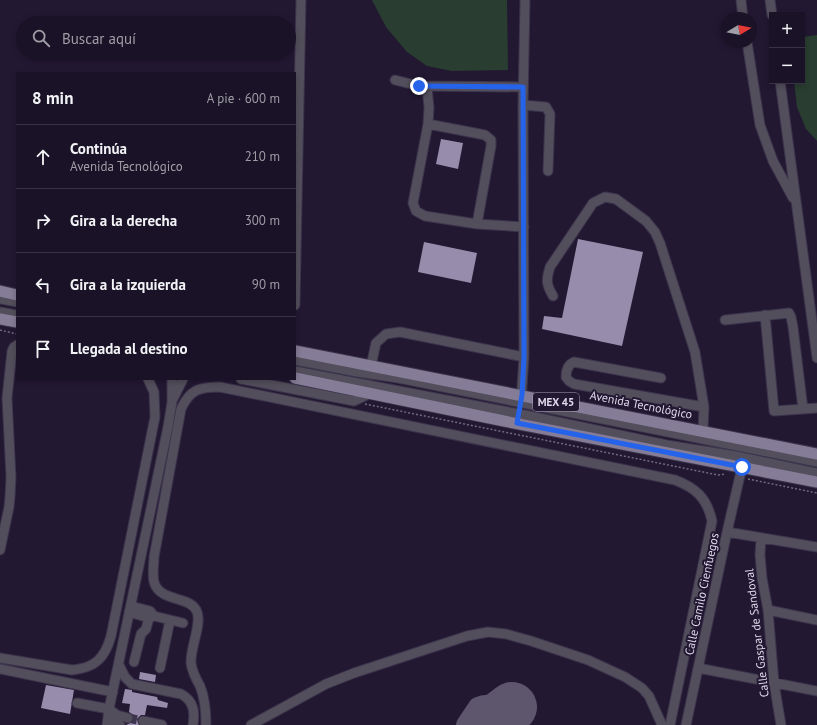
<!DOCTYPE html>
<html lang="es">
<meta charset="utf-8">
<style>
:root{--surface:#1a1226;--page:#272032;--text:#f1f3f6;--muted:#9f9ea7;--line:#383243}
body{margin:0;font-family:"PT Sans",sans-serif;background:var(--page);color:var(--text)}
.controls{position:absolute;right:12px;top:12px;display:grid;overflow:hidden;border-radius:0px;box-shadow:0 2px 6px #0003}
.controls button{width:36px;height:36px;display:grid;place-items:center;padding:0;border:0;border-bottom:1px solid var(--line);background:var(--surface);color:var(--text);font:20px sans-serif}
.compass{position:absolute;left:721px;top:12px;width:36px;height:36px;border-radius:50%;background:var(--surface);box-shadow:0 2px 6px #0003;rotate:80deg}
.stop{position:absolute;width:12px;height:12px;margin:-9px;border:3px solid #2563eb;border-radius:50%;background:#fff}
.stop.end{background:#2563eb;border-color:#fff;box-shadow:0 1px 4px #0008}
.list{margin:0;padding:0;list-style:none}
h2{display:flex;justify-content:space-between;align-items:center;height:52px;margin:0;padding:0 16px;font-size:17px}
h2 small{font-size:13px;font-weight:400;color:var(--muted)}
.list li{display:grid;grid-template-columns:26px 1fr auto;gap:12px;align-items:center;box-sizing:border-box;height:64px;padding:0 16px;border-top:1px solid var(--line)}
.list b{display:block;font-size:15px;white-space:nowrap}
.list p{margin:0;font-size:13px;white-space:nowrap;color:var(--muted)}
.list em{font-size:13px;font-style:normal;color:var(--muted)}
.icon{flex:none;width:22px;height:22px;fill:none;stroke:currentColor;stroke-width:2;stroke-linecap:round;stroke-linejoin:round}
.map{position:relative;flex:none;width:817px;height:725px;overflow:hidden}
.search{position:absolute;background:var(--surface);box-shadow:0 2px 6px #0003;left:16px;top:16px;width:280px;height:44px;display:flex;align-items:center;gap:10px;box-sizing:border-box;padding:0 14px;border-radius:22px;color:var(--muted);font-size:15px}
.panel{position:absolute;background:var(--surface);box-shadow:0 2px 6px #0003;left:16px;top:72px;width:280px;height:308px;border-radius:0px}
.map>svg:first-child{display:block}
.park{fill:#293d30}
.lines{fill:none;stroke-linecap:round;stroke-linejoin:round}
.taxiway{stroke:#5e566d;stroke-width:20}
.runway{stroke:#5e566d;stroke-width:50}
.building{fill:#978cac}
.minor-tunnel{stroke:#3e354e;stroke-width:9;stroke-dasharray:9 4.5;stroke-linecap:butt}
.minor-casing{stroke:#3c334c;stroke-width:11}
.major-casing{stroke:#3c334c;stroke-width:13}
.path{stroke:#726a80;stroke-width:1.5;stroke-dasharray:2 2;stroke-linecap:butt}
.minor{stroke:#524e5b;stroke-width:9}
.major{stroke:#857c97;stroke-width:11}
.route{stroke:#2563eb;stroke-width:5}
.labels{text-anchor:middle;stroke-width:4;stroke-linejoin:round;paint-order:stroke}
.shield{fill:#221832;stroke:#a6a0b4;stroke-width:1}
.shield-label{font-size:11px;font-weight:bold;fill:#dfdaeb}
.street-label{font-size:12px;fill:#dfdaeb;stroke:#221832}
</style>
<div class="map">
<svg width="817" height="725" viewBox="0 0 817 725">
<rect width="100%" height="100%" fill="#221832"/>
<path class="park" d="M372,0h135l1,70 -56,1 -25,-5 -20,-14 -21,-25z
M817,35v106l-11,-12 -9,-22 -3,-26h8v-44z"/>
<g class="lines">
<path class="taxiway" d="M466,725l12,-18c14,-6 28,2 26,18"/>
<path class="runway" d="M488,725l24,-18"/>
</g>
<path class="building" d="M441,139l22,4 -5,26 -22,-5z
M578,239l65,13 -21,94 -80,-17 2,-13 18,2z
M424,242l53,11 -6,30 -53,-11z
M140,672l16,3 -1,7 -16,-3z
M46,685l28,5 -4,24 -29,-6z
M125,689l7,1v2l25,5 1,3 10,3 -1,5 -20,-3 -2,10h-4l-4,4 2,6h-13l6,-3 2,-5 -2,-3 -3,-2 1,-8 -8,-1z"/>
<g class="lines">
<path class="minor-tunnel" d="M128,718l15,3"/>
<defs>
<path id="minor" d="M741,0l2,18
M770,0l2,15
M747,42l13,83 13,36 20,37
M395,80l24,6 104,1
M780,81l37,277
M427,87l2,21 -1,16 57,11 6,5v6l-14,78 47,3
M523,105l23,2 4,7 -2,57
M428,124l-15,79 3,8 9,5 52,8
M553,296c-7,-12 -7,-16 -3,-29l43,-64 12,-6 11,2 30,22 9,11 5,11 35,109 9,55 -1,24
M0,299l17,3
M295,305l6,-305
M0,312l17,3
M765,315l9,96 29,-2
M725,320l64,-7 2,4 2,10 10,82 14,-1
M295,360l62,12 41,6 419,84
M371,366l5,-23 10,-9 14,-2 124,25
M295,371l235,45 137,29 69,11 81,17
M661,378l-87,-16c-7,3 -8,9 -8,15l3,4 5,3 130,23
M241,379l113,22 15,-7
M173,399l10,-20
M521,402l3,-45 -1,-252 2,-105
M727,532l90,15
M761,538l-1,17 2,23 6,32 6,73 7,42
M0,550l9,-43 1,-10 1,-20 -4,-79 5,-47 2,-4 3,-2
M131,606l19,5 4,5
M768,610l49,10
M129,612l20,6 5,-2 29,7
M0,658l72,12c23,-2 33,-12 39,-34l44,-219 -1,-25 -6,-13
M134,662l7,-28 5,-5 3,-11
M119,665l6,12 7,7 49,10c13,7 14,18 12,31
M160,668l10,-48
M698,668l119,23
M0,669l113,23
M77,703l32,6 8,6 11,3
M108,715l5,6 7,4
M143,721l19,4
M107,725l2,-16 59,-282 4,-25v-23
M206,725c0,-13 -1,-27 -6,-39 -4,-7 -8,-15 -9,-23 -1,-15 11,-39 6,-51 -6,-17 -37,-9 -43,-30 -2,-8 0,-17 0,-25l27,-148c9,-20 19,-22 39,-22l455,93c21,8 32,18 37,41l-42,204
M251,725l75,-41 28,-11 113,-37 21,-4 18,2 25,7 57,19 37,17 17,11 7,8 13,29
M686,725l41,-193 15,-65"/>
<path id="major" d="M0,291l17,4
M0,319l17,3
M295,351l522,103
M295,378l209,43 313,61"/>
</defs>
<use href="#minor" class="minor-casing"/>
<use href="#major" class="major-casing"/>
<path class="path" d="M0,330l17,4
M365,404l353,71 7,-1
M748,479l69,14"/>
<use href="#minor" class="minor"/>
<use href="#major" class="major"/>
</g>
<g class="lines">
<path class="route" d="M419,86l104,1 1,270 -2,38 -5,28 225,44"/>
</g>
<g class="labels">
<rect class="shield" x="533" y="393" width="46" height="18" rx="3"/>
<g class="shield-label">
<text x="556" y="406">MEX 45</text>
</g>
<g class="street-label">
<text transform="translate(641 405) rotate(11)" y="4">Avenida Tecnológico</text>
<text transform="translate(702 594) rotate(-78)" y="4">Calle Camilo Cienfuegos</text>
<text transform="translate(757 633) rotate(-97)" y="4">Calle Gaspar de Sandoval</text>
</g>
</g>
</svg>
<div class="controls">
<button>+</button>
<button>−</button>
</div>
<svg class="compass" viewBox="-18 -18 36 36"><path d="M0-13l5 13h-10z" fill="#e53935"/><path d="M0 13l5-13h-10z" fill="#9f9ea7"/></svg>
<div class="stop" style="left:742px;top:467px"></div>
<div class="stop end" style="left:419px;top:86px"></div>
<div class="search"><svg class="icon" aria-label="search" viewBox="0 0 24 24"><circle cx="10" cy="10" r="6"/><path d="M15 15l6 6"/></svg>Buscar aquí</div>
<section class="panel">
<h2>8 min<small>A pie · 600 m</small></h2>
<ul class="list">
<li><svg class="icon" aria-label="ahead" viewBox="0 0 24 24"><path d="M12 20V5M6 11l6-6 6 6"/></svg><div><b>Continúa</b><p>Avenida Tecnológico</p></div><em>210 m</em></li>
<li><svg class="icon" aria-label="right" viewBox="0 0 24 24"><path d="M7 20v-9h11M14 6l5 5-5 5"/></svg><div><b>Gira a la derecha</b></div><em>300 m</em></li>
<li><svg class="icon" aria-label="left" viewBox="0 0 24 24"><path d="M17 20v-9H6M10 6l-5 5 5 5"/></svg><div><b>Gira a la izquierda</b></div><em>90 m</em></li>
<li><svg class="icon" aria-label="arrive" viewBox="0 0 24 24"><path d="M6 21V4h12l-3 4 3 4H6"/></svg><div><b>Llegada al destino</b></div></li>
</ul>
</section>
</div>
